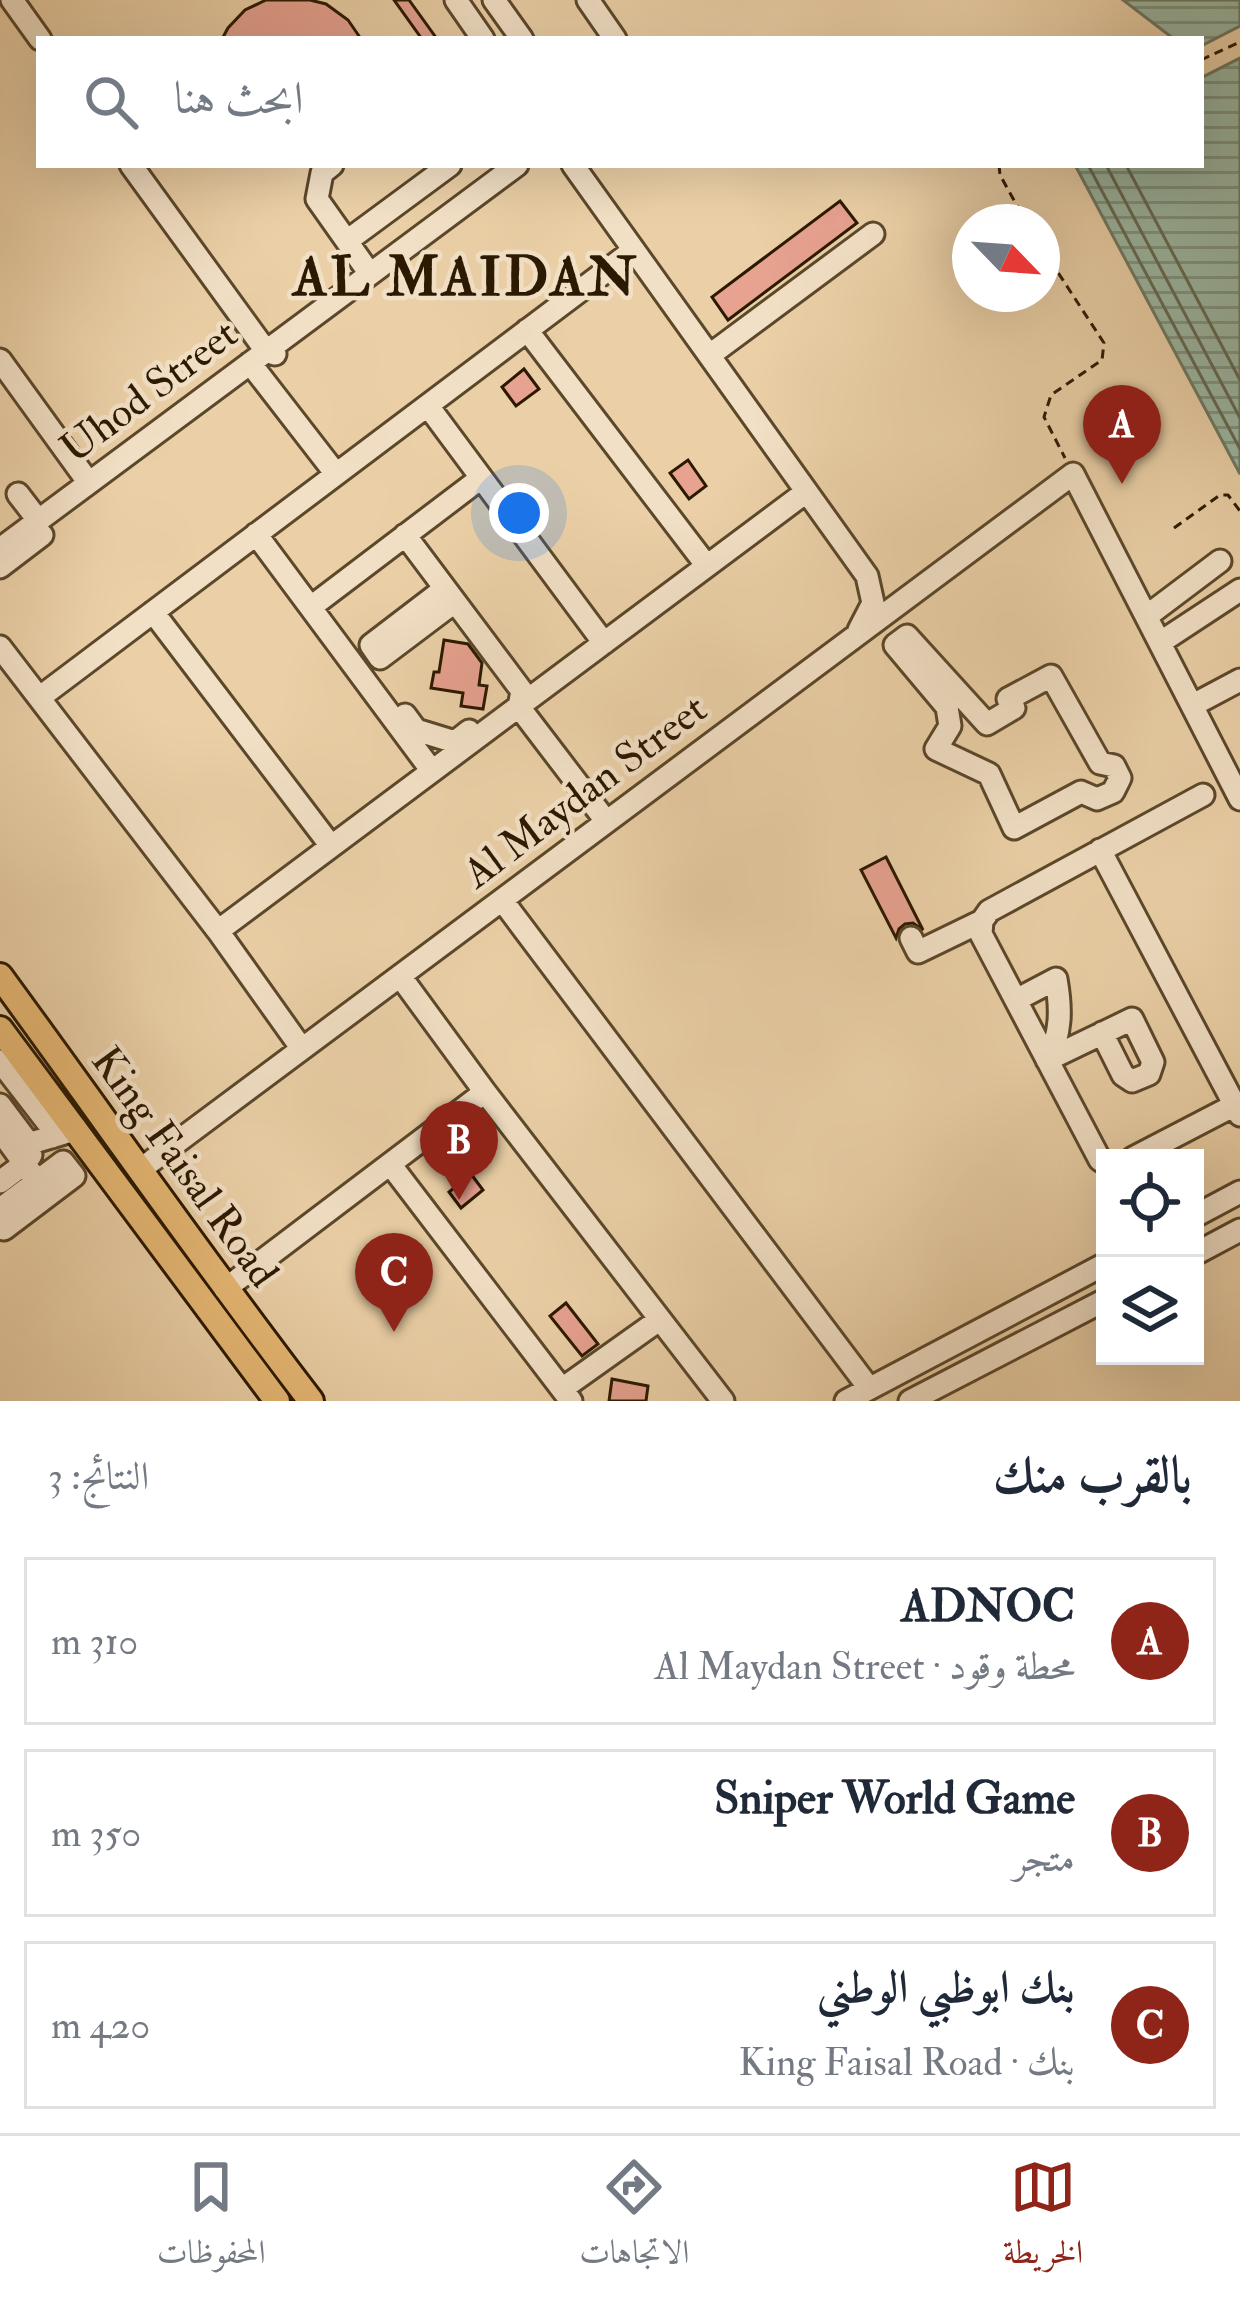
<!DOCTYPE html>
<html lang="ar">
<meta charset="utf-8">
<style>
:root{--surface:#fff;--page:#f6f6f7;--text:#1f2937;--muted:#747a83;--line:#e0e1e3;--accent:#8f2418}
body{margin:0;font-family:"IM FELL Double Pica",Amiri,serif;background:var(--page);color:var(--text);direction:rtl}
.controls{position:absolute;right:36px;bottom:36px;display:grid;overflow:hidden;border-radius:0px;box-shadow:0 12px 48px #0002}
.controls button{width:108px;height:108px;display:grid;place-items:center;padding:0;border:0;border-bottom:3px solid var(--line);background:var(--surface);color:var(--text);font:60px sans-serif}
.compass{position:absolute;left:952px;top:204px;width:108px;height:108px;border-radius:50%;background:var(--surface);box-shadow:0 12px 48px #0002;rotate:115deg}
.you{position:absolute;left:519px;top:513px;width:42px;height:42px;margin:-30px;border:9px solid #fff;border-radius:50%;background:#1a73e8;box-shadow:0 0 0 18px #1a73e833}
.badge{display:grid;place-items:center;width:78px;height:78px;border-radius:50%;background:var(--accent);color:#fff;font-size:39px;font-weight:700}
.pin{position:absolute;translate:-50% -99px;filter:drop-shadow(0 3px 6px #0008)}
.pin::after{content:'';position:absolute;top:63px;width:42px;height:36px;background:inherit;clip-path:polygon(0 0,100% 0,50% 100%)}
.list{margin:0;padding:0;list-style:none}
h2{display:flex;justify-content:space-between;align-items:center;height:156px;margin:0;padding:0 48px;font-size:51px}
h2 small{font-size:39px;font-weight:400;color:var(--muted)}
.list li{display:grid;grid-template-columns:78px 1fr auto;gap:36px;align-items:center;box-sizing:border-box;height:168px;margin:0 24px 24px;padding:0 24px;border:3px solid var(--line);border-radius:0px}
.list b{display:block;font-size:45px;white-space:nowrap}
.list p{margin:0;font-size:39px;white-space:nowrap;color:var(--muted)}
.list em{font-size:39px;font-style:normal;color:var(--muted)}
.icon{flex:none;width:66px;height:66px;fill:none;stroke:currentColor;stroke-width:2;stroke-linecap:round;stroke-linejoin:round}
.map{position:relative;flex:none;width:1240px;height:1401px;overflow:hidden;direction:ltr}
.search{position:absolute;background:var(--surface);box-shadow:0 12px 48px #0002;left:36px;right:36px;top:36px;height:132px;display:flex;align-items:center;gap:30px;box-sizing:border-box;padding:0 42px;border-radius:0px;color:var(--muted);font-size:45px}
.sheet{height:732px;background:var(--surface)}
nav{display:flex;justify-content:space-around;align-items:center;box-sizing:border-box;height:168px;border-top:3px solid var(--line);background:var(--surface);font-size:33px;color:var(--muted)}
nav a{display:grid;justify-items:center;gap:6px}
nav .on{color:var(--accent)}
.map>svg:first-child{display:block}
.water{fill:url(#water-rules);stroke:#6d7862;stroke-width:3}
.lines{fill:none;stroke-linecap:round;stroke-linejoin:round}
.shore{stroke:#626852;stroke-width:3}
.building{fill:#e7a290;stroke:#2b1901;stroke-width:3}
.minor-casing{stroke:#5b472a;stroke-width:27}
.major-casing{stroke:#2b1901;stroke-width:30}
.path{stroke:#2b1901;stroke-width:3;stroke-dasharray:9 6;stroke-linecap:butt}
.minor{stroke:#f2e0c6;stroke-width:21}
.major{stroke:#e6b874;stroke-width:24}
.labels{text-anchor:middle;stroke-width:9;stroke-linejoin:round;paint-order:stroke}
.street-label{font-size:42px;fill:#2b1901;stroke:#f2e0c6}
.district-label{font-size:54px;font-weight:bold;letter-spacing:3px;fill:#2b1901;stroke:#f2e0c6}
</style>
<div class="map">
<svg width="1240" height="1401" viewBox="0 0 1240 1401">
<defs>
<pattern id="water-rules" width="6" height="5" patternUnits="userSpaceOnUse" patternTransform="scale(3)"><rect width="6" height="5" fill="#99b7a3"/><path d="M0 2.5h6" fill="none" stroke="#7d9482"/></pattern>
</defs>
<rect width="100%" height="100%" fill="#ebd0a7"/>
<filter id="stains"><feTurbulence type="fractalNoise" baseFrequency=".00167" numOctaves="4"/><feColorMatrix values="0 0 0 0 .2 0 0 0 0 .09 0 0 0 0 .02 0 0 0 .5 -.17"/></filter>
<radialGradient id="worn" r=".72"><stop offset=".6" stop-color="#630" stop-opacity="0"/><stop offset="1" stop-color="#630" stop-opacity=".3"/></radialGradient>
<path class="water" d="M1123,0h117v26l-39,20v-7h-27z
M1240,58v416l-165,-309h126v-87z"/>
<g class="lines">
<path class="shore" d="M1088,165l152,284
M1106,165l134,253
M1126,165l114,215"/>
</g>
<path class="building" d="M266,0h44l16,4 22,16 13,19h-139l6,-11 17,-18z
M394,0h15l28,39h-15z
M840,201l17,22 -129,97 -16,-23z
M524,369l15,20 -23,17 -14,-19z
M688,460l18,26 -17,13 -19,-26z
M444,640l24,4 14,19 -3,22 8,1 -4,23 -22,-3 2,-13 -32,-5 3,-16h5z
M886,857l37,73 -10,-7 -8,1 -6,5 -3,9 -35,-68z
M471,1174l12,16 -22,18 -12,-16z
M566,1303l32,41 -16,12 -32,-40z
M612,1379l36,7 -2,15h-37z"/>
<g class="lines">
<defs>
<path id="minor" d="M12,0l28,39
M456,0l27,39
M494,0l28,39
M588,0l27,39
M131,165l135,186 9,3
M332,165l-10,8 -5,26 53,75
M573,165l294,411 6,27 -14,27
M347,241l103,-76
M527,330l180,236
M710,355l163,-121
M0,360l89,123
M250,363l86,111
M428,406l176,237
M18,494l20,26
M256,534l176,237
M405,535l117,156 -3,16 87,114
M0,549l517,-384
M0,567l42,-32
M439,593l10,13 -69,52 -9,-13z
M311,607l170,-129
M153,612l178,234
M1147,616l73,-55
M907,636l80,88 27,-16 -6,-9 43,-23 49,87 14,3 6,12 -7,14 -16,7 -16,-7 -67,36 -25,-54 -53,-25 14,-23 -3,-19 -52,-62z
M1161,642l79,-52
M0,647l218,284 84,118
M39,698l595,-448
M1193,705l47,-25
M405,715l11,15 39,12 14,-11
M1100,850l140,265
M502,900l367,488
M982,921l-1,13 119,226 5,3
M218,931l588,-439
M911,938l7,14 64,-31 7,-10 214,-116
M400,976l85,116 238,309
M1016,1000l40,-21c5,28 6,56 -9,81
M1047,1060l85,-41 21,43 -4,12 -17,7 -9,-6 -21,-42
M0,1061l54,70 -2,6
M0,1105l27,36 4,2 37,-11 7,-5
M0,1130l37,51
M1133,1158l102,-53
M390,1164l181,237
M141,1169l932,-695 167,325
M0,1182l24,-18 7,-9
M0,1209l63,-47 11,14 -70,53 -4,-4
M1195,1216l45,-24
M1195,1254l45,-24
M225,1289l260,-197
M562,1389l97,-69
M846,1401l259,-137
M910,1401l195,-101"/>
<path id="major" d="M0,976c104,142 204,286 311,425
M0,1029l277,372"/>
</defs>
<use href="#minor" class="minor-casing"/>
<use href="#major" class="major-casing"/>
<path class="path" d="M1201,60l39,-18
M999,165l1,10 26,47
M1042,248l62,95 -2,17 -51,35 -7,22 21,41
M1174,528l46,-33h8l12,16"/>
<use href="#minor" class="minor"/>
<use href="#major" class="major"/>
</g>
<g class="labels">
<g class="street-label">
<text transform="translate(148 390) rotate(-37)" y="15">Uhod Street</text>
<text transform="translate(584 790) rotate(-37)" y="15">Al Maydan Street</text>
<text transform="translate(186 1166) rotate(54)" y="15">King Faisal Road</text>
</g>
<g class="district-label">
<text x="466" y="295">AL MAIDAN</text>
</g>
</g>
<rect width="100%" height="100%" filter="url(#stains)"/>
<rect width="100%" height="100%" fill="url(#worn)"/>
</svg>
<div class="controls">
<button><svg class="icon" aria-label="locate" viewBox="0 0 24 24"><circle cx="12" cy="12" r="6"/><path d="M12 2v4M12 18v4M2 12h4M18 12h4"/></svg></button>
<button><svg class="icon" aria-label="layers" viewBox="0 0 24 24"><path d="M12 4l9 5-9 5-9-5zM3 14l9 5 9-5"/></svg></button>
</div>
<svg class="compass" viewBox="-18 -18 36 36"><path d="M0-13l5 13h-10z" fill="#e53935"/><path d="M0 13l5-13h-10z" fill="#747a83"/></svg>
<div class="you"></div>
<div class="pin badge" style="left:1122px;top:484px">A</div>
<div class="pin badge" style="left:459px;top:1200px">B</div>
<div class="pin badge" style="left:394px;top:1332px">C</div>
<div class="search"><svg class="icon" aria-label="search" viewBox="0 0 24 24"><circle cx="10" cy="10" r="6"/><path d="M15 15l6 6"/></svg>ابحث هنا</div>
</div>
<section class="sheet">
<h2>بالقرب منك<small>النتائج: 3</small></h2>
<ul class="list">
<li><span class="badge">A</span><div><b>ADNOC</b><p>محطة وقود · Al Maydan Street</p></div><em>310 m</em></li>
<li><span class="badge">B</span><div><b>Sniper World Game</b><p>متجر</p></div><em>350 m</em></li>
<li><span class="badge">C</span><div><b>بنك ابوظبي الوطني</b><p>بنك · King Faisal Road</p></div><em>420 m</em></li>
</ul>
</section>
<nav>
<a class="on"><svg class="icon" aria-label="map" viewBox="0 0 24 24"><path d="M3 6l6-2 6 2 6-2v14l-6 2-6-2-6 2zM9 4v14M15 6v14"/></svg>الخريطة</a>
<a><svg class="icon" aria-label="directions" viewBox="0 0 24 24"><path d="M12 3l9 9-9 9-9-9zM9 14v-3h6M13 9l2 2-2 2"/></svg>الاتجاهات</a>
<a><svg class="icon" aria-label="saved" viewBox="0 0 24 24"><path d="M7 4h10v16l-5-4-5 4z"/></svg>المحفوظات</a>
</nav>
